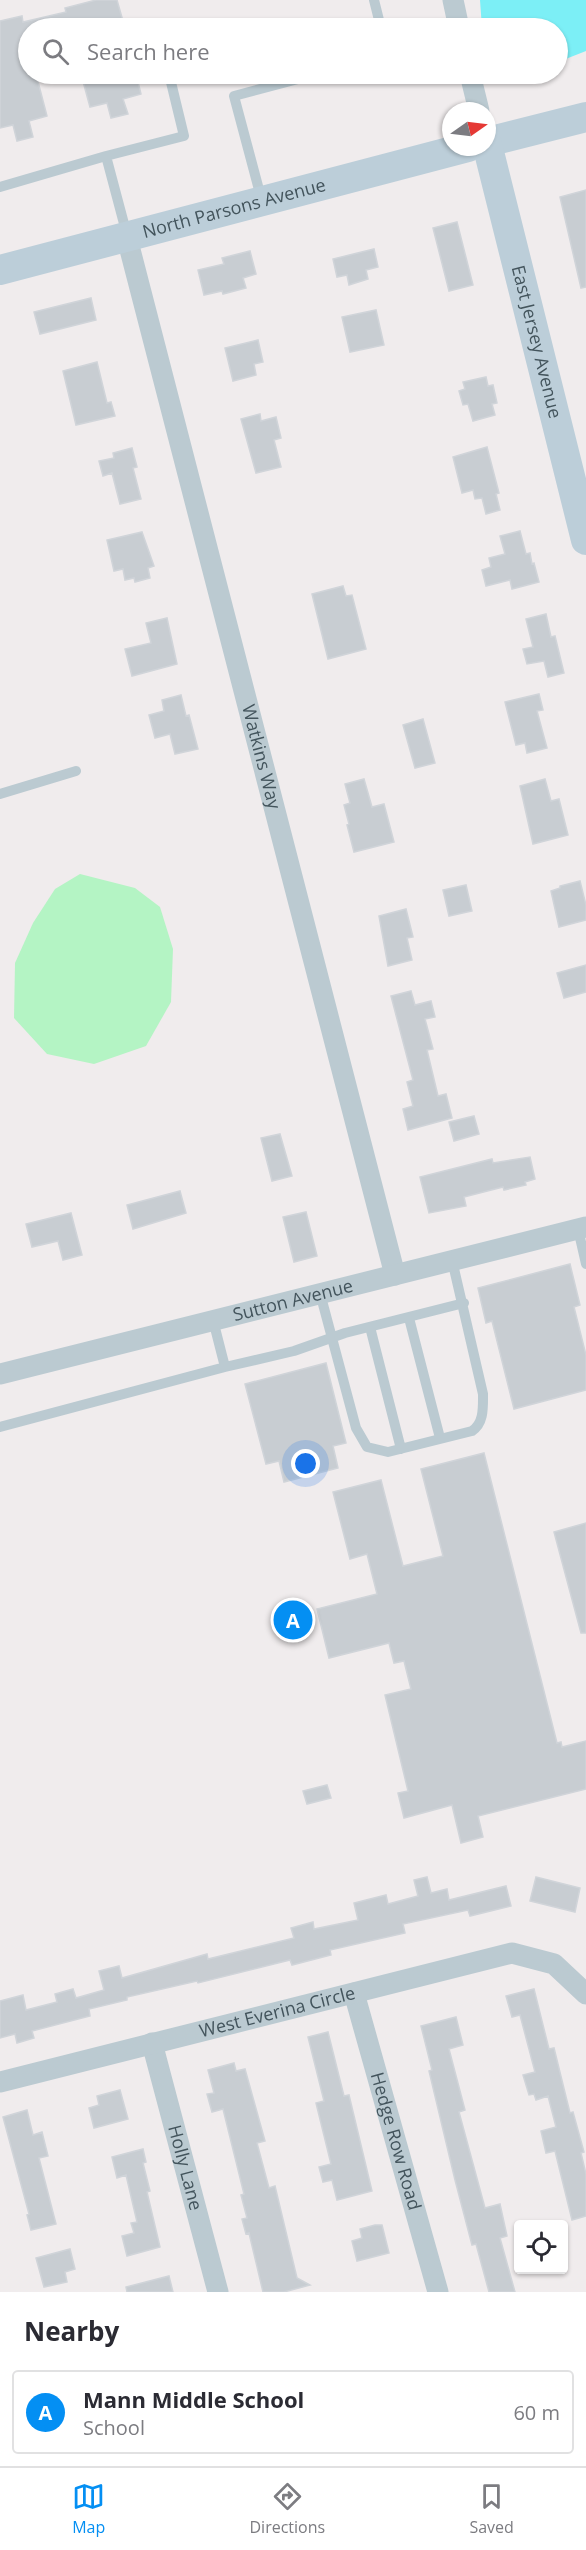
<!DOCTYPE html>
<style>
:root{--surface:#fff;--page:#f7f7f7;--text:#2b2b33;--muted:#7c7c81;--line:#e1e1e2;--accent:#048ff3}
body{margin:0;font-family:"Open Sans",sans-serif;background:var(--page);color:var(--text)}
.controls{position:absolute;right:18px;bottom:18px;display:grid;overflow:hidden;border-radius:6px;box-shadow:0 2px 4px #0004}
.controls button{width:54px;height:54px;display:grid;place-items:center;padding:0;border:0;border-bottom:2px solid var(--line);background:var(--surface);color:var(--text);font:30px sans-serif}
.compass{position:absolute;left:442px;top:102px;width:54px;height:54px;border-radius:50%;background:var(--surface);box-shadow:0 2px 4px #0004;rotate:76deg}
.you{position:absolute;left:306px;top:1464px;width:21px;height:21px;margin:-15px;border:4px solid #fff;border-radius:50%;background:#1a73e8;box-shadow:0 0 0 9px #1a73e833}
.badge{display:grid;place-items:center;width:39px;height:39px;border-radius:50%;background:var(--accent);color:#fff;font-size:20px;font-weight:700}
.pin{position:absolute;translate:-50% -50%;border:3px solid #fff;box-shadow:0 2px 6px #0006}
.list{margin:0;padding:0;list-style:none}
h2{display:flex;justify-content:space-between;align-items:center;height:78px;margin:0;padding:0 24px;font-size:26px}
h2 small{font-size:20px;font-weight:400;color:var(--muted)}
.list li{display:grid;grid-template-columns:39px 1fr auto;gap:18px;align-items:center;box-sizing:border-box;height:84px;margin:0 12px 12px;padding:0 12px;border:2px solid var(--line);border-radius:6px}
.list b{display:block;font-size:22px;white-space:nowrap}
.list p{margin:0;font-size:20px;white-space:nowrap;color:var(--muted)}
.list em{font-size:20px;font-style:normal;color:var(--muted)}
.icon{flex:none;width:33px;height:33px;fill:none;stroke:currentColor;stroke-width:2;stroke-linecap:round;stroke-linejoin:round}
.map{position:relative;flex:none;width:586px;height:2292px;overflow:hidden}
.search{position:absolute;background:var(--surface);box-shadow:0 2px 4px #0004;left:18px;right:18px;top:18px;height:66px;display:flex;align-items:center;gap:15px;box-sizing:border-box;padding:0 21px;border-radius:33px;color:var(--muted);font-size:22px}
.sheet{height:174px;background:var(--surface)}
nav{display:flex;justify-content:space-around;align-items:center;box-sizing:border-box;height:84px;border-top:2px solid var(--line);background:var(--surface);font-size:16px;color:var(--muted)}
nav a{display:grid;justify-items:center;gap:3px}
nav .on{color:var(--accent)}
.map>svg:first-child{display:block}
.green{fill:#b4f4c4}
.water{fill:#7ceff6}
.building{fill:#c8cdd2;stroke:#d0d4d9;stroke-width:1.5}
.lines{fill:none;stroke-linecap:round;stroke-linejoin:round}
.lane{stroke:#bbcad1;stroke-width:10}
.street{stroke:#bbcad1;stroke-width:21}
.secondary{stroke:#bcced9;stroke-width:30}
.labels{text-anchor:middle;stroke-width:5;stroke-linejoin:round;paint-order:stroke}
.street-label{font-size:18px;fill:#43545c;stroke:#fff}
</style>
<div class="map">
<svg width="586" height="2292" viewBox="0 0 586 2292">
<rect width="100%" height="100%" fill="#f0eced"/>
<path class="green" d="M80,874l55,14 25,19 13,42 -2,53 -25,44 -52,18 -47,-10 -33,-36 1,-55 18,-40 22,-34z"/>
<path class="water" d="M480,0h106v51l-28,11v-34h-76z"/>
<path class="building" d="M96,0h21l8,28h-97v46h8l11,42 -18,5 4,16 -16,4 -4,-16 -13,3v-107l22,-5 1,6 43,-10 -1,-4z
M81,74h55l5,20 -18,5 5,15 -17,4 -4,-15 -17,4z
M586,190v97l-5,1 -21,-91z
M457,222l16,63 -24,6 -16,-63z
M374,249l4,18 -12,3 2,9 -19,6 -2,-10 -10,2 -4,-18z
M250,251l6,23 -13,4 3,10 -23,6 -1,-3 -18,4 -6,-25 26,-6 -2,-6z
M91,298l5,22 -56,14 -6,-22z
M376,310l8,35 -34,7 -8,-35z
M258,340l5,22 -9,2 2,11 -23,6 -8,-33z
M97,362l10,41 4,-1 4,14 -39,9 -13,-54z
M486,377l2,9 5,-1 4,18 -5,1 3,11 -22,6 -5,-17 -5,1 -4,-14 6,-2 -2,-7z
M260,414l1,7 15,-4 5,21 -7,2 7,27 -25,6 -15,-54z
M487,447l12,46 -3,1 4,16 -14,4 -4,-16 -7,1 -2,-9 -11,3 -9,-36z
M132,448l5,19 -4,1 8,31 -21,5 -8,-31 -9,3 -4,-15 15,-3 -1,-5z
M520,531l6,23 4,-1 2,11 2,-1 5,19 -27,7 -2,-9 -24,6 -4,-16 9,-3 -2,-9 16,-4 -5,-18z
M142,532l12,34 -6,2 2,10 -15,4 -1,-4 -9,2 -2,-11 -9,2 -7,-31z
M343,586l3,10 6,-1 14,54 -38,10 -16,-65z
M546,614l5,23 4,-1 9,37 -16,4 -4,-16 -17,3 -4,-15 10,-2 -7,-28z
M167,618l10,46 -45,12 -7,-27 26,-6 -5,-20z
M539,694l4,16 -6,1 10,37 -20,5 -2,-10 -9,2 -11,-43z
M181,695l5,21 3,-1 9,34 -23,5 -5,-20 -15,4 -6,-23 15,-4 -2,-11z
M423,719l12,44 -20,5 -12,-43z
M364,779l8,28 12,-3 10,38 -40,10 -7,-27 2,-1 -5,-19 6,-2 -5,-19z
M545,779l6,22 8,-2 9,36 -35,9 -13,-58z
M580,881l6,24v15l-27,7 -8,-36 9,-3v-2z
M466,885l6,26 -23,5 -6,-26z
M406,909l7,28 -6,1 5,22 -24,6 -9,-50z
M586,965v27l-22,6 -7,-25z
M411,991l4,14 16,-4 4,16 -10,2 8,30 -6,1 11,46 8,-2 6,24 -44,12 -5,-21 10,-3 -6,-24 6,-2 -22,-84z
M474,1116l5,18 -25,7 -5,-19z
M280,1134l12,42 -20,5 -11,-43z
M530,1157l5,22 -10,3 1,3 -22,5 -1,-3 -39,10 2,9 -37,7 -9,-36 72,-18 1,4z
M180,1191l6,22 -53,16 -6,-24z
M306,1212l11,44 -23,6 -11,-45z
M71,1213l11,42 -19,5 -5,-19 -26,6 -6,-23z
M570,1264l10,41 -6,2 12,48v35l-72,19 -22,-88 -6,2 -8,-35z
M326,1363l20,80 -13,3 5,22 -54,14 -5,-21 -13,3 -21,-80z
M484,1453l73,290 4,-1 1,5 24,-6v48l-108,27 5,21 -22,6 -9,-38 -48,13 -6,-25 10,-2 -23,-96 26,-6 -7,-28 -10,2 -5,-20 -60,15 -12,-49 60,-15 -10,-40 -17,5 -17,-67 48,-12 22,86 40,-10 -22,-87z
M586,1523v110h-5l-27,-101z
M327,1785l4,13 -24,6 -4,-13z
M427,1877l4,16 16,-4 2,11 57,-14 5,20 -41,10 -2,-6 -65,14 2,9 -75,17 1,5 -39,10 -2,-5 -92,23 -1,-2 -70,16v3l-38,9 1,7 -58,15 2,7 -17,5 -2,-9 -15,4v-37l23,-6 3,15 31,-8 -2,-8 18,-5 3,9 28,-8 -5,-19 20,-5 3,12 85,-24 1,5 86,-21 -3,-10 22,-6 1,7 44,-9 -4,-17 32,-8 2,9 30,-8 -4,-16z
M536,1877l44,11 -5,24 -45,-11z
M534,1989l15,60 5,-1 16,65 3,-1 11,40 -3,1 5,21v42l-14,4 -17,-69 -9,2 -5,-22 15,-4 -8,-31 -12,4 -2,-6 -5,1 -6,-20 12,-3 -15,-57 -8,2 -6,-21z
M456,2017l7,28 -14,4 16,61 -6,2 26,96 15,-4 7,32 -7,2 15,54h-26l-13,-48 -4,1 -17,-65 -26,-109 3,-1 -11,-44z
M328,2032l16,64 5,-1 23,96 -35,9 -5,-20 -9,2 -4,-15 12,-3 -15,-61 8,-2 -16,-64z
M234,2063l2,8 9,-2 20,72 -8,2 12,45 6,-2 22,92 13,7 -26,7h-21l-14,-59 -3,1 -4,-15 5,-1 -6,-23 3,-1 -21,-85 -11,3 -5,-18 7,-1 -6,-23z
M120,2090l8,29 -34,9 -5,-20 10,-3 -2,-9z
M27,2110l6,25 9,-3 6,24 -9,2 17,66 -25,6 -4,-15 2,-1 -26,-97z
M143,2149l3,13 -3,1 7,28 -3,1 13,55 -33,9 -5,-20 12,-3 -3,-10 6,-1 -11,-47 -9,3 -5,-21z
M375,2225h7l7,28 -32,8 -5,-20 10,-3 -2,-9z
M70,2249l5,20 -10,3 2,10 -23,5 -8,-29z
M169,2276l4,16h-46l-1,-5z"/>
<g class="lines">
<path class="lane" d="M374,0l7,28
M157,25l1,3
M0,187l106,-31
M262,201l-28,-105 83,-22
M127,235l-21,-79 78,-20 -15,-62
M0,794l76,-23
M578,1229l8,35
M320,1293l36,135 11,19 21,5 84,-21c12,-8 11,-23 11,-37l-31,-134
M409,1318l31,120
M213,1320l12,47
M370,1327l31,122
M0,1427l225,-60 69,-16 51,-18 119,-30"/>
<g class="street">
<path d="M453,0l6,28"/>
<path d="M470,74l9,37"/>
<path id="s1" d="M127,238l268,1037"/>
<path id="s2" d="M0,1374l586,-147"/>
<path id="s3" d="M354,1993l84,299"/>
<path id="s4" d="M152,2043l66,249"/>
<path id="s5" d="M0,2082l512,-129 42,11 32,30"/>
</g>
<g class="secondary">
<path d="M487,142l99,-25"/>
<path id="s6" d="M487,144l99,396"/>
<path id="s7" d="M0,270l468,-123"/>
</g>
</g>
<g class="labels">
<g class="street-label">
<text dy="6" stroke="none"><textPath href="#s7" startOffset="242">North Parsons Avenue</textPath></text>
<text dy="6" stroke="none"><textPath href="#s6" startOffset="204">East Jersey Avenue</textPath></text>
<text dy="6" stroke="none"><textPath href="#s1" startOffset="536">Watkins Way</textPath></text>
<text dy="6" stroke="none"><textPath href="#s2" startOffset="302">Sutton Avenue</textPath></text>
<text dy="6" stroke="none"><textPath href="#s5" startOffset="286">West Everina Circle</textPath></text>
<text dy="6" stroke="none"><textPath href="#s3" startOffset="154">Hedge Row Road</textPath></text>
<text dy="6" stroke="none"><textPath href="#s4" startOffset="129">Holly Lane</textPath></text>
</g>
</g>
</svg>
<div class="controls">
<button><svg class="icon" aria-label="locate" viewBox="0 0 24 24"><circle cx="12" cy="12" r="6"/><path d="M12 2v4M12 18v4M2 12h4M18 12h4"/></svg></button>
</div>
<svg class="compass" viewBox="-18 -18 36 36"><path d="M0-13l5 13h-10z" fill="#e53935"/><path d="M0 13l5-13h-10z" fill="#7c7c81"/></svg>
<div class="you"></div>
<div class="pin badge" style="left:293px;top:1620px">A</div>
<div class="search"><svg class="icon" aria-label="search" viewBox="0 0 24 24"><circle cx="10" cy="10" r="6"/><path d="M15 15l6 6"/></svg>Search here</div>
</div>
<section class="sheet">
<h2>Nearby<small></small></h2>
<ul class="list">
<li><span class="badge">A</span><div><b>Mann Middle School</b><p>School</p></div><em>60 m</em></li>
</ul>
</section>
<nav>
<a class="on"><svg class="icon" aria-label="map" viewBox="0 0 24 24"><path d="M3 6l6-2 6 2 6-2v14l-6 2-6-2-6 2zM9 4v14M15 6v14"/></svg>Map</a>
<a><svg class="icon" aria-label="directions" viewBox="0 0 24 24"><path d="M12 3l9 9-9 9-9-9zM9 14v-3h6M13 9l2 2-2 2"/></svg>Directions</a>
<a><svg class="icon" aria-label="saved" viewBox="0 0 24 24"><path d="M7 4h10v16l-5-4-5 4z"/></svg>Saved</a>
</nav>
